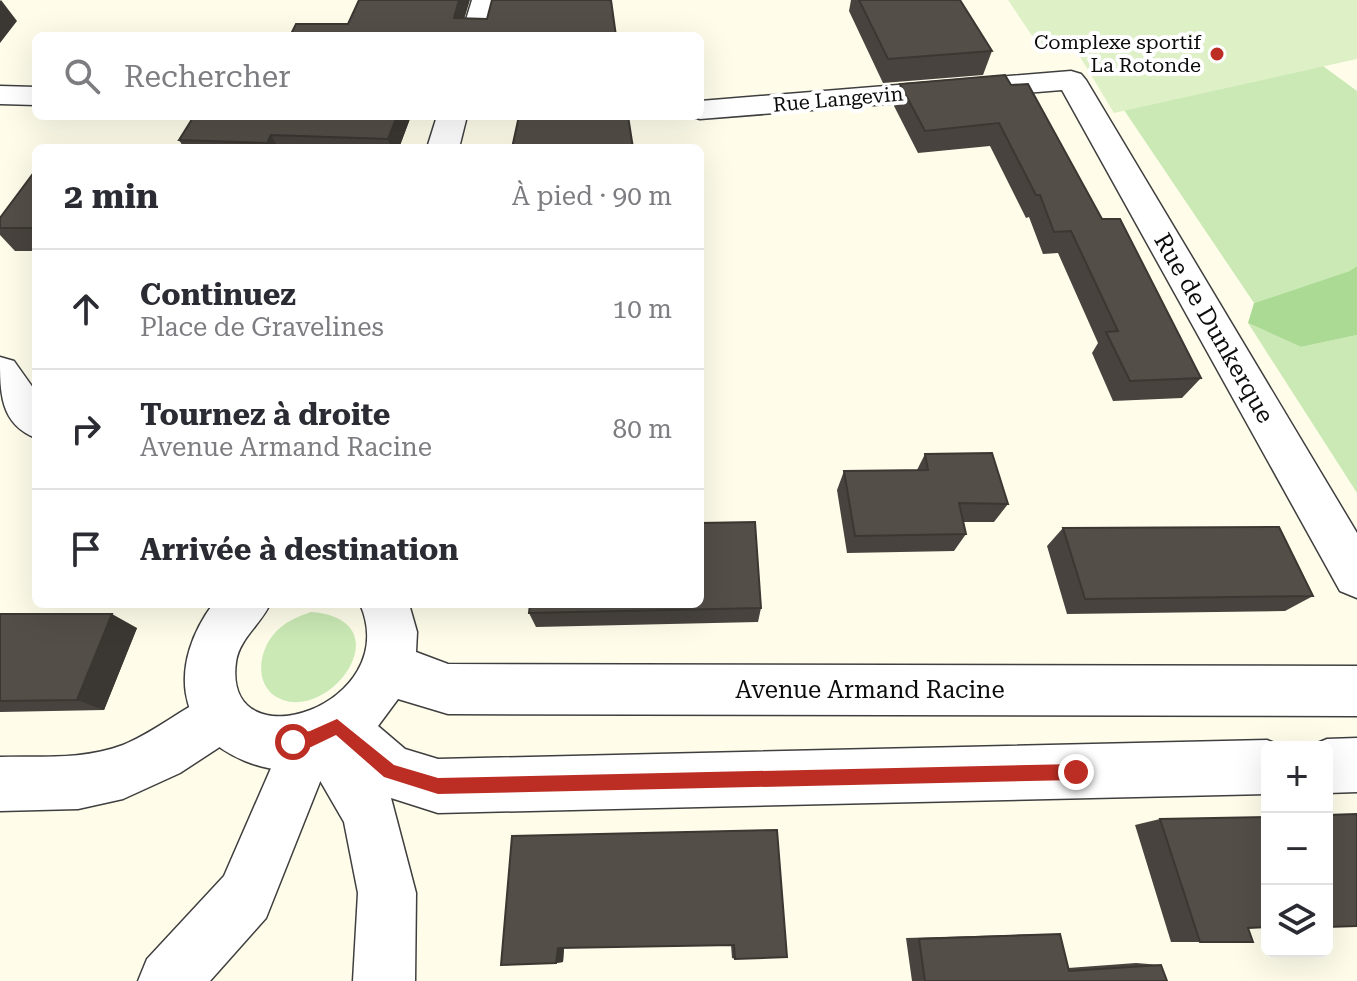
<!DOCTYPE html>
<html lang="fr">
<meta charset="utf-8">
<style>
:root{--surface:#fff;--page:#f2f2f3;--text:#2b2b33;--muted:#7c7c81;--line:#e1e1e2}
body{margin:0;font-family:"Roboto Serif",serif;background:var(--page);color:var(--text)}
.controls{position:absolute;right:24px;bottom:24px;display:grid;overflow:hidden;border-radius:12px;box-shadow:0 8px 32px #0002}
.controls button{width:72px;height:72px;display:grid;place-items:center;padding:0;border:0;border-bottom:2px solid var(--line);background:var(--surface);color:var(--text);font:40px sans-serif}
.stop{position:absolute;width:24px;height:24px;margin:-18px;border:6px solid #bc2e24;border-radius:50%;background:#fff}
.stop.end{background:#bc2e24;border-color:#fff;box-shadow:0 2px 8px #0008}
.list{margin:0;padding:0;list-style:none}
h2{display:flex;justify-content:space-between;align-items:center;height:104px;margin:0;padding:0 32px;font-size:34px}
h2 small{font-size:26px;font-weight:400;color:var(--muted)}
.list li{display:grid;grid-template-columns:52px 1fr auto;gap:24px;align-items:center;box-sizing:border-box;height:120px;padding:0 32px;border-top:2px solid var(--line)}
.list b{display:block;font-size:30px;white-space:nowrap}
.list p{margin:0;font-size:26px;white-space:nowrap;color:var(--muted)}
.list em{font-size:26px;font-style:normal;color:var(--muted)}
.icon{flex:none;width:44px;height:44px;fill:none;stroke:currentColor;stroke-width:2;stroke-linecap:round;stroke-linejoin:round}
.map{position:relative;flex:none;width:1357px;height:981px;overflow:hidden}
.search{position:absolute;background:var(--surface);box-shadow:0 8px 32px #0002;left:32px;top:32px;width:672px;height:88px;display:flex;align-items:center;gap:20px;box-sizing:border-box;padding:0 28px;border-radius:12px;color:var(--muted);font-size:30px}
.panel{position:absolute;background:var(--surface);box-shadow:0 8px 32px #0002;left:32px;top:144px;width:672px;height:464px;border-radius:12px}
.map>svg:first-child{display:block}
.green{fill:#cae9b5}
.forest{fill:#abda94}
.pitch{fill:#ddf0c6}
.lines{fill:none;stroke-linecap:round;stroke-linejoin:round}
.minor-casing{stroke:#3f3f3f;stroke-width:3}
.tertiary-casing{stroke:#3f3f3f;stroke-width:3}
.minor{fill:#fff;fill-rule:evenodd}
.tertiary{fill:#fff;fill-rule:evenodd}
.wall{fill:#48433e}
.shaded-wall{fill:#3b3732}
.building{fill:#544e48;stroke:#3b3732;stroke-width:2}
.route{fill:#bc2e24}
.poi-dot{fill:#bc2e24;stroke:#fff;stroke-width:3}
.labels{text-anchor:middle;stroke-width:8;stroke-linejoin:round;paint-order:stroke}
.far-poi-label{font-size:20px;fill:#0c0c0c;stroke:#fff;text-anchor:end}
.far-street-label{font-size:20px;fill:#0c0c0c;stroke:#fff}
.street-label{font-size:24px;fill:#0c0c0c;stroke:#fff}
</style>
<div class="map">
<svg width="1357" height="981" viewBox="0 0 1357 981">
<rect width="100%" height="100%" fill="#fffdea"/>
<path class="green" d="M1323,66l34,25v175l-6,5 -97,32 -130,-193z
M1248,323l53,24 56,-12v158z
M311,612c91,7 24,106 -28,88 -29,-10 -26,-47 -9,-66 10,-12 23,-17 37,-22z"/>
<path class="forest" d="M1357,266v69l-56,12 -53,-24 6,-20 96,-32z"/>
<path class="pitch" d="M1008,0h349v59l-243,54 -40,-66 -33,2z"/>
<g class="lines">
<defs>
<path id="minor" d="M472,0h26l-9,36h-28z
M1071,71l10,3 5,6 271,453v65l-17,-7 -278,-501 -362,29 -11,-3h11v-15z
M0,357l14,4 22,31v46c-36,-14 -36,-45 -36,-81z
M220,691l18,8 8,18 -8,18 -58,38 -57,26 -45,10 -78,2v-54c40,-1 84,3 123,-12 34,-14 63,-40 97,-54z
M311,713l19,7 7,19 -71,179 -56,63h-72l9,-22 77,-83 68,-156z"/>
<path id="tertiary" d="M0,86l36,1v18l-36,-1z
M437,116h30l-8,32h-32z
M213,604h57c-9,20 -31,35 -34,58 -14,104 169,44 124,-58h49l8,28 -1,20 32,12 909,2v50l-909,-2 -50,-15 -20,27 27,23 33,10 829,-19 17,7h-17v47l-829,19 -47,-15 25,95 -1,88h-62l5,-88 -14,-71 -33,-57c-22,8 -44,5 -66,-4 -72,-29 -75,-99 -32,-157z
M1357,738v54l-30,1v-46h-19l19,-8z"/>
</defs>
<use href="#minor" class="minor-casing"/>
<use href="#tertiary" class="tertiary-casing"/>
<use href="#minor" class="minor"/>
<use href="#tertiary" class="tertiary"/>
</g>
<path class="wall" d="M851,0h109l32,51 -9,24 -100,8 -34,-72z
M1005,75l97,144 99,159 -19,20 -69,3 -21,-48 6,-10 -40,-90 -15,1 -14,-37 -3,1 -36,-72 -72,7 -24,-47 6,-22z
M411,116l-12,32h-215l-5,-8z
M36,171v80h-21l-15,-16v-17z
M925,454l83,50 -14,18h-31l3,12 -12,17 -107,2 -10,-63 7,-19 73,-1z
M1063,528l250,68 -28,15 -218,3 -20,-68z
M761,608l-3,14 -222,5 -7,-14z
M0,614l137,14 -33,82 -104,2z
M1160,819l88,109 5,14h-82l-36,-117z
M777,830l-42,129 -3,-1 -1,-13 -167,3 -1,14 -7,1 -55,2z
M1040,934l28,34 68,-5 25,2 6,16h-255l-6,-43z"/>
<path class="shaded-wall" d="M1,0l16,21 -17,22v-42z
M459,0h11l-11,36 -5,-18z
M397,116h14l-12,32h-8l-3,-9z
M271,135l7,13h-8l-3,-5z
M112,614l25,14 -33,82 -27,-10z
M558,948h6l-1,14 -7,1z"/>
<path class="building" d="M359,0h100l-5,18 33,1 5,-19h119l5,36h-326l6,-12h52z
M859,0h101l32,51 -104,8z
M1005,75l6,10 17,-1 74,135h18l81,159 -71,3 -24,-49 12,-1 -47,-100 -17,1 -14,-37h-4l-37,-72 -74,8 -25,-47z
M194,116h203l-9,23 -117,-4 -4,8 -88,-3z
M519,116h109l5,32h-121z
M35,171l1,57h-36v-10z
M992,453l16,51 -49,-1 7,31 -111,2 -11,-65 84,-1 -3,-16z
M755,522l6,86 -232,5 1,-9h170v-81z
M1279,527l34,69 -228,3 -22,-71z
M0,614h112l-35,86 -77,1z
M1357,814v112l-30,1v-112z
M1267,817v110l-19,1 5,14h-53l-40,-123z
M777,830l10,127 -52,2 -1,-14 -176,3 -2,15 -55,2 11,-129z
M1060,934l9,37 92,-6 6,16h-242l-6,-42z"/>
<path class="route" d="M337,719l57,46 44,13 638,-14 8,8 -8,8 -638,14 -54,-17 -48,-42 -25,12h-24v-11l23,-5z"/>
<circle class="poi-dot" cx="1217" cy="54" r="8"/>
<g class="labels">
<g class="far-poi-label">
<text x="1201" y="49">Complexe sportif<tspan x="1201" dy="23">La Rotonde</tspan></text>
</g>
<g class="far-street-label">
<text transform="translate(838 99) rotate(-5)" y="7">Rue Langevin</text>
</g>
<g class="street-label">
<text transform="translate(1214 328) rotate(60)" y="8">Rue de Dunkerque</text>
<text x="870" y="698">Avenue Armand Racine</text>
</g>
</g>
</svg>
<div class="controls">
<button>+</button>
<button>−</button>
<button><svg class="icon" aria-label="layers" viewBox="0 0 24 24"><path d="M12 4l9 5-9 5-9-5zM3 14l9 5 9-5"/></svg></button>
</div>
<div class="stop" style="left:293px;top:742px"></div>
<div class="stop end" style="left:1076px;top:772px"></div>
<div class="search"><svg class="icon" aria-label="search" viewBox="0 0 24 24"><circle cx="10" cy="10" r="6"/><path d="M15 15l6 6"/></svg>Rechercher</div>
<section class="panel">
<h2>2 min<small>À pied · 90 m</small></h2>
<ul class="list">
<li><svg class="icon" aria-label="ahead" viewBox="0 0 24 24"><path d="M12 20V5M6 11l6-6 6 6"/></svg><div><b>Continuez</b><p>Place de Gravelines</p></div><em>10 m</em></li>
<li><svg class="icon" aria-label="right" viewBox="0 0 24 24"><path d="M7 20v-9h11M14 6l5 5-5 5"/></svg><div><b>Tournez à droite</b><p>Avenue Armand Racine</p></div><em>80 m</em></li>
<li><svg class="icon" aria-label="arrive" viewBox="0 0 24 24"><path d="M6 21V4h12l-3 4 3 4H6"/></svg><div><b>Arrivée à destination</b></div></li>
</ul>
</section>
</div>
